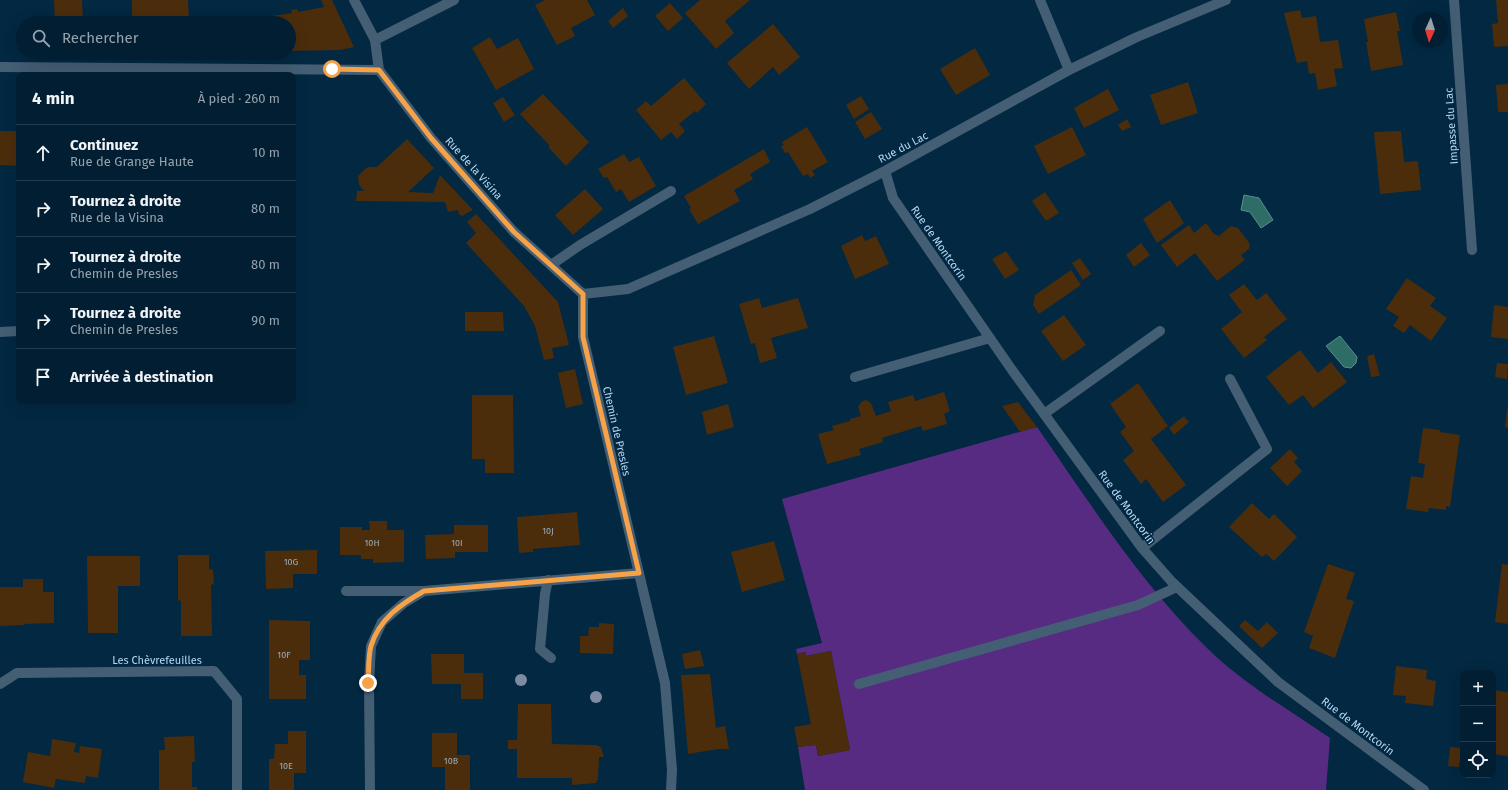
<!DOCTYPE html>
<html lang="fr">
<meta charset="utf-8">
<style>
:root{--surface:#021e32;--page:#0c273a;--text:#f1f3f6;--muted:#96a2ac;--line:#233c4d}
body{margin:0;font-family:"Fira Sans",sans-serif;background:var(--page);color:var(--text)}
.controls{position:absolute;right:12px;bottom:12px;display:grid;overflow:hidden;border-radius:8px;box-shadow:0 4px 16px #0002}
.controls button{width:36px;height:36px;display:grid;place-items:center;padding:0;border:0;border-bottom:1px solid var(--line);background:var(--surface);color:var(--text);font:20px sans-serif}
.compass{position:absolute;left:1412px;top:12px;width:36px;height:36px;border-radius:50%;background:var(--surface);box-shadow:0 4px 16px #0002;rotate:184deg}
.stop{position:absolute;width:12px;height:12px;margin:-9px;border:3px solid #f6a248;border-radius:50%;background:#fff}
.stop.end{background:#f6a248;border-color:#fff;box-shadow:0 1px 4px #0008}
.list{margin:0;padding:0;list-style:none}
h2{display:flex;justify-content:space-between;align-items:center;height:52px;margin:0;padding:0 16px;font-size:17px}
h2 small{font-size:13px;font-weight:400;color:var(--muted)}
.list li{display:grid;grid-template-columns:26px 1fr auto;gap:12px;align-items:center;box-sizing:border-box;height:56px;padding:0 16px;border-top:1px solid var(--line)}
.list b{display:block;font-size:15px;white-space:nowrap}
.list p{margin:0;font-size:13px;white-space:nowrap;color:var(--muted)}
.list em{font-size:13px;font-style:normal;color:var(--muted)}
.icon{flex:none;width:22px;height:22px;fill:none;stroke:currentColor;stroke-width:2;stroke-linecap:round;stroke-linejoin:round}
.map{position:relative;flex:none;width:1508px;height:790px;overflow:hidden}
.search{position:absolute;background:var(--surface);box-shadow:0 4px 16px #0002;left:16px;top:16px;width:280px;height:44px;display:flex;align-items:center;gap:10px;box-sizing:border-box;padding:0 14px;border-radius:22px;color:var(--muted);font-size:15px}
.panel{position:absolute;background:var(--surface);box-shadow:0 4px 16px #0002;left:16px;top:72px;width:280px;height:332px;border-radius:8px}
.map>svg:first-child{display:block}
.green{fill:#582b83}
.water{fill:#2e6d65;stroke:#578d90}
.building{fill:#4b2d0c}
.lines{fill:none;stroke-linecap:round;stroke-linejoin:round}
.minor{stroke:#445e74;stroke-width:10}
.tree{fill:#7f8aa4}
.route{stroke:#f6a248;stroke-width:5}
.labels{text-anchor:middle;stroke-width:3;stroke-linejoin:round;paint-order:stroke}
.number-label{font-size:9px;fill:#9bacba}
.street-label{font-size:11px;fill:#b6d7f4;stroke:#022842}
</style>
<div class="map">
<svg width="1508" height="790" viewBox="0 0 1508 790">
<rect width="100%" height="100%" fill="#022842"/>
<path class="green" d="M1037,427c53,76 104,157 171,222 36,35 81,61 122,89l-4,52h-521l-7,-43 18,-2 2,11 32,-6 -19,-99 -25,5v-4l-9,2 -1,-5 26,-6 -40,-144z"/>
<path class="water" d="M1244,195l15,3 14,22 -12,8 -11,-16 -9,-2z
M1340,336l17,21 -1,6 -5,5 -7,-1 -18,-21z"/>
<path class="building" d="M54,0h28l1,19 -28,2z
M132,0h56l1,21 -57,1z
M321,0h11l22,47 -14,3 -51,1v-28h-48l-1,-2 52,-8 -1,-3 6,-1 1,3 26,-5z
M545,0h42l8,15 -24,13 4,8 -18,9 -22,-40z
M700,0h50l-25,21 9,12 -18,16 -31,-36z
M1496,0h12v46l-14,1 -2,-23 6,-1z
M670,3l13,15 -15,13 -13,-15z
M623,8l5,8 -15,12 -5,-7z
M1300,10l2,8 14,-2 4,26 18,-2 5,28 -9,1 3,17 -19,4 -3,-17 -6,1 -2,-13 -10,2 -13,-50z
M1396,12l4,19h-3l6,34 -32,6 -5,-29h2l-4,-23z
M773,24l27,33 -21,18 -6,-8 -24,22 -22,-26z
M490,37l7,12 21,-11 16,31 -38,21 -24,-42z
M975,48l15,27 -34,20 -16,-26z
M684,78l22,26 -9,9 -2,-2 -16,13 6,7 -8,8 -6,-7 -10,8 -25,-30 10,-9 5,5z
M1188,82l10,31 -37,12 -11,-30z
M1508,84v28h-10l-2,-27z
M1108,89l11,21 -35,18 -10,-20z
M543,94l46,48 -23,24 -18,-19 2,-1 -30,-32z
M861,96l8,13 -15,10 -8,-14z
M503,97l12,18 -11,7 -11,-19z
M871,112l11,17 -17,10 -10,-17z
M1127,119l4,8 -9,4 -4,-6z
M807,127l21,35 -16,9 3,4 -5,3 -2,-4 -5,2 -15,-24 -3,1 -4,-7 3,-1 -2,-3z
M1072,127l14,28 -38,19 -14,-28z
M0,131h19v35l-19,-1z
M1401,131l3,31 14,-1 3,29 -41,4 -6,-62z
M407,139l27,29 -26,24 25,1 7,-18 33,35 -11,6 -3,-2 -1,-4 -10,2 -3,-10 -89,-1 1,-10h7l-5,-6 -1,-9 5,-5 5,-4h9z
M764,149l6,13 -20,12 3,5 -19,11 6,11 -42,23 -9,-15 2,-1 -7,-12z
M624,154l5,8 10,-5 17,29 -27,16 -8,-13 -5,3 -9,-15 -3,1 -6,-9z
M585,189l18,20 -30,26 -18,-20z
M1045,192l14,21 -13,8 -14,-20z
M1170,200l14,23 -27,20 -14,-24z
M476,214l82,88 11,43 -17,3 2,10 -10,2 -9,-34 -11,-20 -58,-63 10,-10 -9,-11z
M1206,223l8,11 5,2 12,-10 7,2 12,16 -1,5 -8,6 4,5 -28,21 -22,-28 -18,14 -16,-22 28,-20 5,8z
M862,235l3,6 11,-5 13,28 -34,15 -14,-33z
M1141,243l9,12 -16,12 -8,-12z
M1006,251l13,19 -14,9 -13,-20z
M1080,258l11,16 -8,6 -11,-17z
M1071,270l10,15 -42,29 -6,-9 2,-10z
M1407,278l29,20 -6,8 17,12 -16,23 -21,-16 -6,8 -11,-7 6,-9 -13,-8z
M1244,284l13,16 9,-7 21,26 -23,18 3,3 -23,18 -23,-29 21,-17 -13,-17z
M759,298l3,10 36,-10 10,30 -37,10 6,20 -17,5 -5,-20 -4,1 -12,-40z
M1494,305l14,2v32l-17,-2z
M465,312h38l1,19h-39z
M1064,315l22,30 -23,16 -22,-30z
M714,336l14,47 -42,12 -13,-48z
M1300,350l18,23 13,-11 16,20 -34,26 -10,-13 -14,10 -23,-28z
M1374,354l6,22 -9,1 -4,-21z
M1497,363l11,1 -1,15 -12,-2z
M575,369l8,35 -17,4 -8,-35z
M1138,383l30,43 -17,13 35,46 -23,17 -17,-23 -5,5 -18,-24 11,-9 -14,-19 6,-5 -16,-23z
M944,392l6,19 -6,3 3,10 -24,7 -2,-5 -39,12 1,4 -24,7 2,6 -34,9 -9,-30 16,-4 -2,-4 18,-5v-2l11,-3 -3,-9 3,-5 5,-2 5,3 5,13 15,-5 -3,-9 25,-7 2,6z
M472,395h41l1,78h-29v-14h-13z
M1018,402l19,25 -17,5 -18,-26z
M728,404l6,23 -27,8 -5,-23z
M1507,409h1v19l-3,-1z
M1184,416l5,6 -15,13 -5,-7z
M1423,428l17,2v2l20,3 -10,72 -4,-1v4l-17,-2 -1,4 -22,-3 5,-33 12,2 2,-14 -7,-1z
M1290,449l8,9 -4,4 8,9 -15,15 -17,-18z
M1252,503l17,16 5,-5 23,23 -23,24 -8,-7 -4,3 -33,-30z
M577,512l3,33 -47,4v3l-14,1 -2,-36z
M369,521h18v9h17v32l-31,1v-4h-12v-4h-21v-28h22v3h8z
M454,525h34v27h-33v6l-29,1 -1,-24 29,-1z
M774,541l11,39 -43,12 -11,-40z
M317,550v24h-24v14l-27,1 -1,-38z
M178,555h31v14l4,1 1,15 -3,-1 1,52h-31v-36l-3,1z
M87,556h53v30h-22v47h-30z
M1328,564l27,9 -9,26 8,2 -19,57 -26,-10 4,-12 -9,-4z
M1502,564l6,1v59l-13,-2z
M23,579h20v13h11v31l-30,1v1l-24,1v-39h23z
M269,620l41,1v39h-11v15h7v24h-37z
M1245,620l13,11 9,-9 11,11 -16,15 -23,-22z
M599,623l15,1 -1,30 -33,-1v-17h8l1,-9h10z
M700,650l4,16 -19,3 -3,-15z
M831,651l19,99 -32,6 -2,-11 -18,2 -4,-20 17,-3 -14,-70 9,-2v4z
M431,654h33v19h19v26h-22v-15h-29z
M1396,666l31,4 -1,9 10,2 -3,25 -28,-3 1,-7 -13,-1z
M710,674l6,54 9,-2 4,23h-11l-30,5 -7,-79z
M1493,690l15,2v64l-15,-2z
M518,704h33l1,40 44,1 5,2 3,10h-5l-1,21 -2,5 -24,2v-7h-55v-29h-9v-9h9z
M288,731h18v42h-12v17h-25v-31h5l1,-15h13z
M432,733h25v22h13v35h-25v-23h-13z
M194,736l1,26h-3v25h5v3h-38v-40h6l-1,-13z
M52,739l24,4 -2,9 5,1 1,-7 22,3 -4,29 -12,-2 -1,7 -29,-4 -2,9 -31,-6 5,-30 22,4z
M1450,747l12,1 -3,19 -11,-1z"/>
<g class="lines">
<path class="minor" d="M354,0l21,40 4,30 52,68 83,94 69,62
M1040,0l29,70
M1454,0l18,250
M375,40l79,-40
M0,67l379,3
M885,171l8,27 119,172 130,178 30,34 106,100 146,108
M551,265l29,-20 91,-54
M583,294l45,-5 182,-80 75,-38 184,-101 68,-33 89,-37
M583,294v43l82,346 7,87 -1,20
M0,332l19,-1
M855,377l135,-39
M1044,414l116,-83
M1142,548l125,-99 -37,-70
M548,580l-3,14 -5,55 11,9
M346,591h76
M0,684l17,-11 197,-2 23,28v91
M859,684l279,-79 39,-18
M370,790l-1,-107 2,-37 11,-24 22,-19 20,-12 215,-18"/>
</g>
<g class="tree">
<circle cx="521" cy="680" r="6"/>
<circle cx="596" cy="697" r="6"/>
</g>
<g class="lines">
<path class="route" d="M332,69l47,1 52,68 83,94 69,62v43l56,236 -215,18c-23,13 -45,28 -53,55 -3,10 -2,26 -3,37"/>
</g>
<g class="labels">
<g class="number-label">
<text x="548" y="534">10J</text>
<text x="372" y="546">10H</text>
<text x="457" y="546">10I</text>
<text x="291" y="565">10G</text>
<text x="284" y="658">10F</text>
<text x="451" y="764">10B</text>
<text x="286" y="769">10E</text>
</g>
<g class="street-label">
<text transform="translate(1451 126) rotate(-94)" y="4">Impasse du Lac</text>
<text transform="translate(903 147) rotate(-28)" y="4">Rue du Lac</text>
<text transform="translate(474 168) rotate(48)" y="4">Rue de la Visina</text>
<text transform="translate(939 243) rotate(55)" y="4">Rue de Montcorin</text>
<text transform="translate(617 431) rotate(77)" y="4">Chemin de Presles</text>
<text transform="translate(1127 507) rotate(54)" y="4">Rue de Montcorin</text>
<text x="157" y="664">Les Chèvrefeuilles</text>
<text transform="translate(1358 726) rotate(37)" y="4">Rue de Montcorin</text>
</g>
</g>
</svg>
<div class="controls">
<button>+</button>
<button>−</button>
<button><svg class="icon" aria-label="locate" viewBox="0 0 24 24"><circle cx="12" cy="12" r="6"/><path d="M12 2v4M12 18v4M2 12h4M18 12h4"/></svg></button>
</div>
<svg class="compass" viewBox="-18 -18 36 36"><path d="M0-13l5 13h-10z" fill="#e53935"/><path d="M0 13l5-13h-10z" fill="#96a2ac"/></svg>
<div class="stop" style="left:332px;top:69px"></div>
<div class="stop end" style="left:368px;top:683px"></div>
<div class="search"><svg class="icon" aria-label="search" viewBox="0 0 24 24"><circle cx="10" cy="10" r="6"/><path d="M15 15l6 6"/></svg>Rechercher</div>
<section class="panel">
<h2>4 min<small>À pied · 260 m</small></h2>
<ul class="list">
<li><svg class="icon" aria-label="ahead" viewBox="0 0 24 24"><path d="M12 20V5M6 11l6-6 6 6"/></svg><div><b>Continuez</b><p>Rue de Grange Haute</p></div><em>10 m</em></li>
<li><svg class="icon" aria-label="right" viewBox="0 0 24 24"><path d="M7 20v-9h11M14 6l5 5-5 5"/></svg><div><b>Tournez à droite</b><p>Rue de la Visina</p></div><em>80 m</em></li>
<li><svg class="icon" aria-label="right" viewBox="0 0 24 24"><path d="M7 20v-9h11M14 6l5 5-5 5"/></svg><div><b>Tournez à droite</b><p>Chemin de Presles</p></div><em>80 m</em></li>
<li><svg class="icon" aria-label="right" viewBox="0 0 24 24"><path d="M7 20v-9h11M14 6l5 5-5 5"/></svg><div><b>Tournez à droite</b><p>Chemin de Presles</p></div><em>90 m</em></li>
<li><svg class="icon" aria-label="arrive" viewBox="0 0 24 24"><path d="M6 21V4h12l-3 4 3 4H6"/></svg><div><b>Arrivée à destination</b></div></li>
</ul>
</section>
</div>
